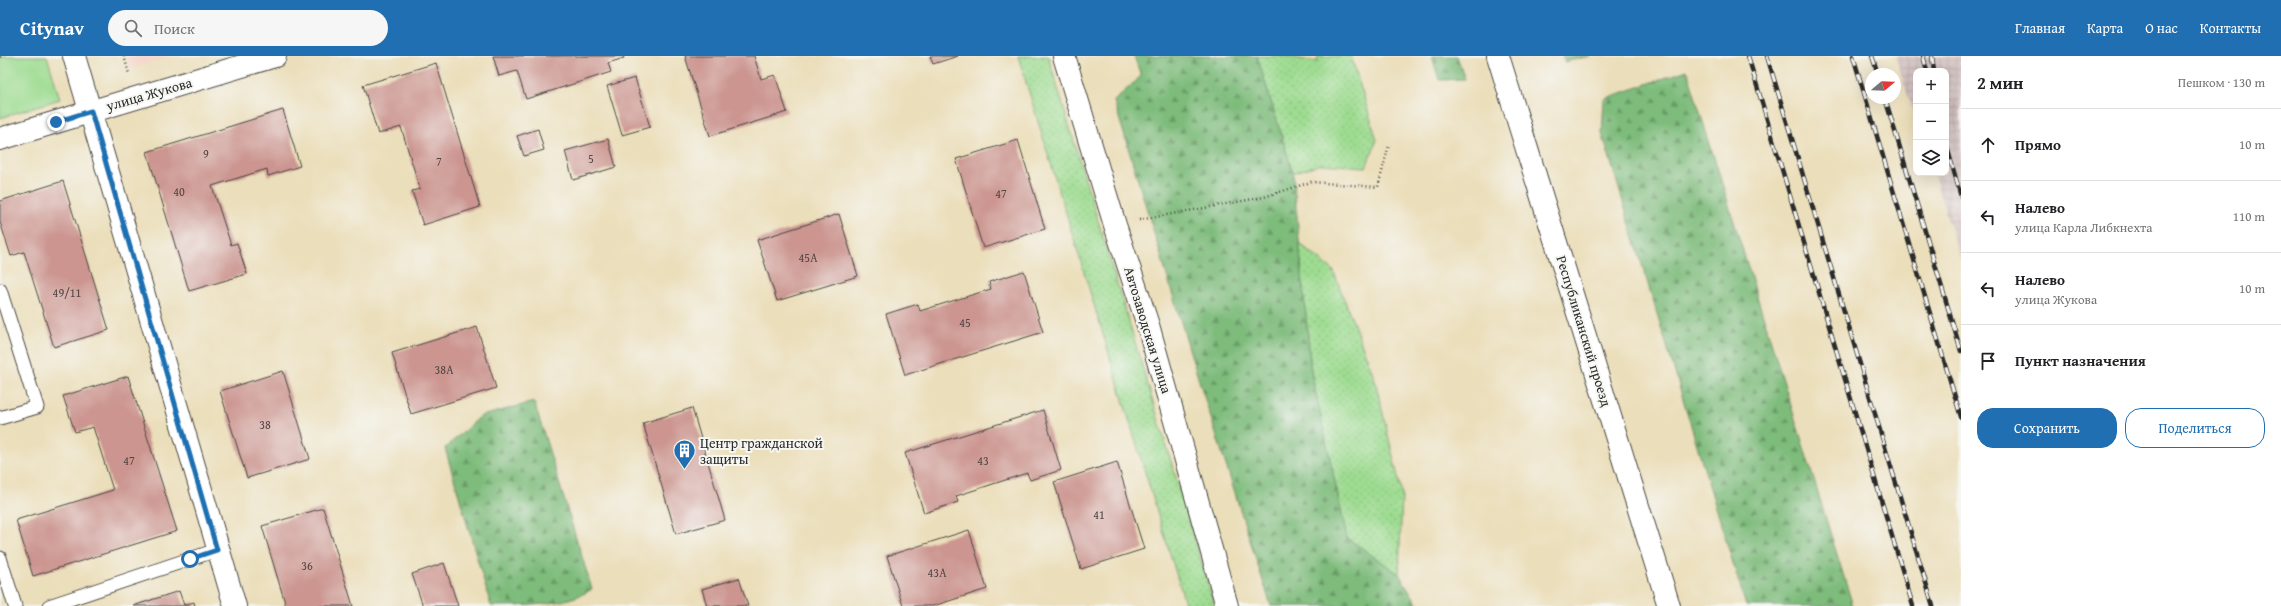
<!DOCTYPE html>
<html lang="ru">
<meta charset="utf-8">
<style>
:root{--surface:#fff;--page:#f6f6f6;--text:#202124;--muted:#757577;--line:#e0e0e0;--accent:#1f6fb2}
body{margin:0;font-family:"Gentium Book Plus",serif;background:var(--page);color:var(--text)}
.controls{position:absolute;right:12px;top:12px;display:grid;overflow:hidden;border-radius:8px;box-shadow:0 4px 16px #0002}
.controls button{width:36px;height:36px;display:grid;place-items:center;padding:0;border:0;border-bottom:1px solid var(--line);background:var(--surface);color:var(--text);font:20px sans-serif}
.compass{position:absolute;left:1865px;top:12px;width:36px;height:36px;border-radius:50%;background:var(--surface);box-shadow:0 4px 16px #0002;rotate:71deg}
.stop{position:absolute;width:12px;height:12px;margin:-9px;border:3px solid #1f6fb2;border-radius:50%;background:#fff}
.stop.end{background:#1f6fb2;border-color:#fff;box-shadow:0 1px 4px #0008}
.list{margin:0;padding:0;list-style:none}
h2{display:flex;justify-content:space-between;align-items:center;height:52px;margin:0;padding:0 16px;font-size:17px}
h2 small{font-size:13px;font-weight:400;color:var(--muted)}
.list li{display:grid;grid-template-columns:26px 1fr auto;gap:12px;align-items:center;box-sizing:border-box;height:72px;padding:0 16px;border-top:1px solid var(--line)}
.list b{display:block;font-size:15px;white-space:nowrap}
.list p{margin:0;font-size:13px;white-space:nowrap;color:var(--muted)}
.list em{font-size:13px;font-style:normal;color:var(--muted)}
.actions{display:flex;gap:8px;padding:12px 16px}
.actions a{flex:1;padding:9px 0;border:1px solid var(--accent);border-radius:16px;text-align:center;font-size:14px;color:var(--accent)}
.actions .main{background:var(--accent);color:#fff}
.icon{flex:none;width:22px;height:22px;fill:none;stroke:currentColor;stroke-width:2;stroke-linecap:round;stroke-linejoin:round}
.map{position:relative;flex:none;width:1961px;height:550px;overflow:hidden}
header{display:flex;align-items:center;gap:24px;box-sizing:border-box;height:56px;padding:0 20px;background:var(--accent);color:#fff}
header strong{font-size:19px}
nav{display:flex;gap:22px;margin-inline-start:auto;font-size:14px}
.search{width:280px;height:36px;background:var(--page);display:flex;align-items:center;gap:10px;box-sizing:border-box;padding:0 14px;border-radius:22px;color:var(--muted);font-size:15px}
main{display:flex}
aside{flex:1;background:var(--surface)}
.map>svg:first-child{display:block}
.built{fill:#f6d1c5}
.industrial{fill:url(#industrial-grid)}
.grass{fill:url(#grass-dots);stroke:#64845e}
.forest{fill:url(#forest-firs);stroke:#547453}
.park{fill:#9edc91;stroke:#64845e}
.building{fill:#cc9590}
.lines{fill:none;stroke-linecap:round;stroke-linejoin:round}
.service-casing{stroke:#484640;stroke-width:15}
.minor-casing{stroke:#484640;stroke-width:24}
.secondary-casing{stroke:#484640;stroke-width:24}
.path{stroke:#484640;stroke-width:2.5;stroke-dasharray:1 3;stroke-linecap:butt}
.service{stroke:#fff;stroke-width:13}
.minor{stroke:#fff;stroke-width:22}
.secondary{stroke:#fff;stroke-width:22}
.rail-casing{stroke:#2b2b2b;stroke-width:4.5}
.rail{stroke:#f6f6f2;stroke-width:3;stroke-dasharray:9;stroke-linecap:butt}
.route{stroke:#1f6fb2;stroke-width:5}
.labels{text-anchor:middle;stroke-width:4;stroke-linejoin:round;paint-order:stroke}
.number-label{font-size:12px;fill:#534644}
.street-label{font-size:14px;fill:#2b2b2b;stroke:#f6f6f2}
.poi-label{font-size:14px;fill:#2b2b2b;stroke:#f6f6f2;text-anchor:start}
</style>
<header>
<strong>Citynav</strong>
<div class="search"><svg class="icon" aria-label="search" viewBox="0 0 24 24"><circle cx="10" cy="10" r="6"/><path d="M15 15l6 6"/></svg>Поиск</div>
<nav><a>Главная</a><a>Карта</a><a>О нас</a><a>Контакты</a></nav>
</header>
<main>
<div class="map">
<svg width="1961" height="550" viewBox="0 0 1961 550">
<defs>
<pattern id="industrial-grid" width="8" height="8" patternUnits="userSpaceOnUse"><rect width="8" height="8" fill="#d1bfbf"/><path d="M0 4h8M4 0v8" fill="none" stroke="#b4a4a4"/></pattern>
<pattern id="grass-dots" width="8" height="8" patternUnits="userSpaceOnUse"><rect width="8" height="8" fill="#9edc91"/><path d="M2 2h.1M6 6h.1" fill="none" stroke="#88bd7d" stroke-width="1.8" stroke-linecap="round"/></pattern>
<pattern id="forest-firs" width="22" height="20" patternUnits="userSpaceOnUse"><rect width="22" height="20" fill="#7ebc7b"/><path d="M5 1l3.5 6h-7zM16 11l3.5 6h-7z" fill="#679965"/></pattern>
</defs>
<rect width="100%" height="100%" fill="#f6f6f2"/>
<filter id="ink" filterUnits="userSpaceOnUse"><feTurbulence type="fractalNoise" baseFrequency=".025" numOctaves="2"/><feDisplacementMap in="SourceGraphic" scale="8" xChannelSelector="R" yChannelSelector="G"/><feConvolveMatrix kernelMatrix="1 2 1 2 8 2 1 2 1" color-interpolation-filters="sRGB"/></filter>
<filter id="wash" filterUnits="userSpaceOnUse"><feTurbulence type="fractalNoise" baseFrequency=".012" numOctaves="4" result="noise"/><feDisplacementMap in="SourceGraphic" scale="16" xChannelSelector="R" yChannelSelector="G"/><feGaussianBlur stdDeviation="0.9" result="paint"/><feColorMatrix in="noise" values="0 0 0 0 0 0 0 0 0 0 0 0 0 0 0 0 0 1.4 0 .05"/><feComposite in="paint" operator="in"/></filter>
<g filter="url(#wash)">
<rect width="100%" height="100%" fill="#ebdeba"/>
<path class="built" d="M126,0h47l-43,13z"/>
<path class="industrial" d="M1895,0h66v205l-28,-88h13v-102h-30v50z"/>
<path class="grass" d="M1018,0h30l167,550h-29z
M1257,0h27l33,6 1,-6h33l26,84 -11,27 -46,-3 -27,9z
M1299,187l34,27 41,106 28,118 -3,80 -52,-36 -36,-167z"/>
<path class="forest" d="M1134,0h123l36,117 18,198 36,167 52,36 20,32h-148l-77,-241 -80,-264 27,-25z
M1432,0h25l8,23 -26,1z
M1562,0h28l-25,6z
M1687,14l166,536h-107l-144,-473 2,-34z
M534,346l58,187c-26,17 -68,17 -101,17l-46,-158 36,-32z"/>
<path class="park" d="M0,0h47l13,43 -60,19z"/>
<g id="blocks">
<path class="building" d="M493,0h130l1,2 -16,5 3,9 -85,27 -9,-28 -18,5z
M685,0h69l7,23 14,-4 12,37 -77,24z
M930,0h28l-25,8z
M436,7l44,144 -57,18 -11,-34 8,-2 -19,-62 -23,7 -15,-49z
M635,22l15,49 -28,8 -15,-49z
M283,54l17,56 -32,10 -1,-7 -55,17 19,59 6,-2 10,31 -58,17 -42,-139z
M538,73l6,21 -20,6 -7,-20z
M608,83l8,28 -43,13 -8,-29z
M1018,84l27,89 -62,19 -27,-89z
M63,125l46,149 -55,17 -30,-95 -13,4 -11,-34v-21z
M839,158l19,62 -81,25 -20,-61z
M1024,215l19,61 -138,43 -19,-61 32,-10 2,7 71,-22 -2,-7z
M477,271l19,61 -85,26 -19,-61z
M283,315l27,88 -63,19 -27,-87z
M128,320l49,155 -144,45 -17,-56 97,-30 -20,-63 -18,5 -12,-36z
M692,352l33,112 -49,14 -33,-111z
M1043,354l18,60 -31,10 -3,-7 -71,23 2,6 -34,11 -19,-60z
M1117,406l27,87 -63,20 -27,-87z
M323,452l30,98h-67l-24,-80z
M969,474l18,59 -54,17h-30l-16,-50z
M444,507l14,43h-35l-11,-32z
M739,522l9,28h-41l-5,-17z
M179,535l5,14 10,-3 1,4h-62z"/>
</g>
</g>
<g filter="url(#ink)">
<use href="#blocks" fill-opacity="0" stroke="#484640" stroke-width="1"/>
<g class="lines">
<defs>
<path id="service" d="M0,234l37,117 -37,11
M0,502l15,48
M49,550l168,-56"/>
<path id="minor" d="M74,0l161,550
M1064,0l51,169 33,100 79,281
M0,83l275,-83"/>
<path id="secondary" d="M1498,0l171,550"/>
</defs>
<use href="#service" class="service-casing"/>
<use href="#minor" class="minor-casing"/>
<use href="#secondary" class="secondary-casing"/>
<path class="path" d="M124,0l5,18
M0,1l3,-1
M1139,164l125,-23 47,-15 67,5 11,-42"/>
<use href="#service" class="service"/>
<use href="#minor" class="minor"/>
<use href="#secondary" class="secondary"/>
<defs>
<path id="rail" d="M1748,0l165,550
M1767,0l166,550
M1853,0l108,361
M1872,0l6,18
M1923,0l4,15
M1932,0l2,15
M1885,42l76,253
M1946,87l15,54"/>
</defs>
<use href="#rail" class="rail-casing"/>
<use href="#rail" class="rail"/>
</g>
</g>
<g class="lines" filter="url(#ink)">
<path class="route" d="M56,66l35,-11 126,439 -27,9"/>
</g>
<defs>
<symbol id="building-pin" viewBox="-11 -11 22 30"><path d="M0 17L-7.5 6A9.5 9.5 0 1 1 7.5 6Z" fill="#1f6fb2" stroke="#f6f6f2"/><path d="M-4-6H4V6H1V3H-1V6H-4ZM-2.5-4.3h1.7v1.8h-1.7ZM.8-4.3h1.7v1.8H.8ZM-2.5-1h1.7V.8h-1.7ZM.8-1h1.7V.8H.8Z" fill="#fff"/></symbol>
</defs>
<g fill-rule="evenodd">
<use href="#building-pin" x="672" y="382" width="25" height="34"/>
</g>
<g class="labels">
<g class="number-label">
<text x="206" y="102">9</text>
<text x="591" y="107">5</text>
<text x="439" y="110">7</text>
<text x="179" y="140">40</text>
<text x="1001" y="142">47</text>
<text x="808" y="206">45А</text>
<text x="67" y="241">49/11</text>
<text x="965" y="271">45</text>
<text x="444" y="318">38А</text>
<text x="265" y="373">38</text>
<text x="129" y="409">47</text>
<text x="983" y="409">43</text>
<text x="1099" y="463">41</text>
<text x="307" y="514">36</text>
<text x="937" y="521">43А</text>
</g>
<g class="street-label">
<text transform="translate(149 38) rotate(-16)" y="5">улица Жукова</text>
<text transform="translate(1148 274) rotate(73)" y="5">Автозаводская улица</text>
<text transform="translate(1584 275) rotate(73)" y="5">Республиканский проезд</text>
</g>
<g class="poi-label">
<text x="700" y="392">Центр гражданской<tspan x="700" dy="16">защиты</tspan></text>
</g>
</g>
</svg>
<div class="controls">
<button>+</button>
<button>−</button>
<button><svg class="icon" aria-label="layers" viewBox="0 0 24 24"><path d="M12 4l9 5-9 5-9-5zM3 14l9 5 9-5"/></svg></button>
</div>
<svg class="compass" viewBox="-18 -18 36 36"><path d="M0-13l5 13h-10z" fill="#e53935"/><path d="M0 13l5-13h-10z" fill="#757577"/></svg>
<div class="stop" style="left:190px;top:503px"></div>
<div class="stop end" style="left:56px;top:66px"></div>
</div>
<aside>
<h2>2 мин<small>Пешком · 130 m</small></h2>
<ul class="list">
<li><svg class="icon" aria-label="ahead" viewBox="0 0 24 24"><path d="M12 20V5M6 11l6-6 6 6"/></svg><div><b>Прямо</b></div><em>10 m</em></li>
<li><svg class="icon" aria-label="left" viewBox="0 0 24 24"><path d="M17 20v-9H6M10 6l-5 5 5 5"/></svg><div><b>Налево</b><p>улица Карла Либкнехта</p></div><em>110 m</em></li>
<li><svg class="icon" aria-label="left" viewBox="0 0 24 24"><path d="M17 20v-9H6M10 6l-5 5 5 5"/></svg><div><b>Налево</b><p>улица Жукова</p></div><em>10 m</em></li>
<li><svg class="icon" aria-label="arrive" viewBox="0 0 24 24"><path d="M6 21V4h12l-3 4 3 4H6"/></svg><div><b>Пункт назначения</b></div></li>
</ul>
<div class="actions"><a class="main">Сохранить</a><a>Поделиться</a></div>
</aside>
</main>
